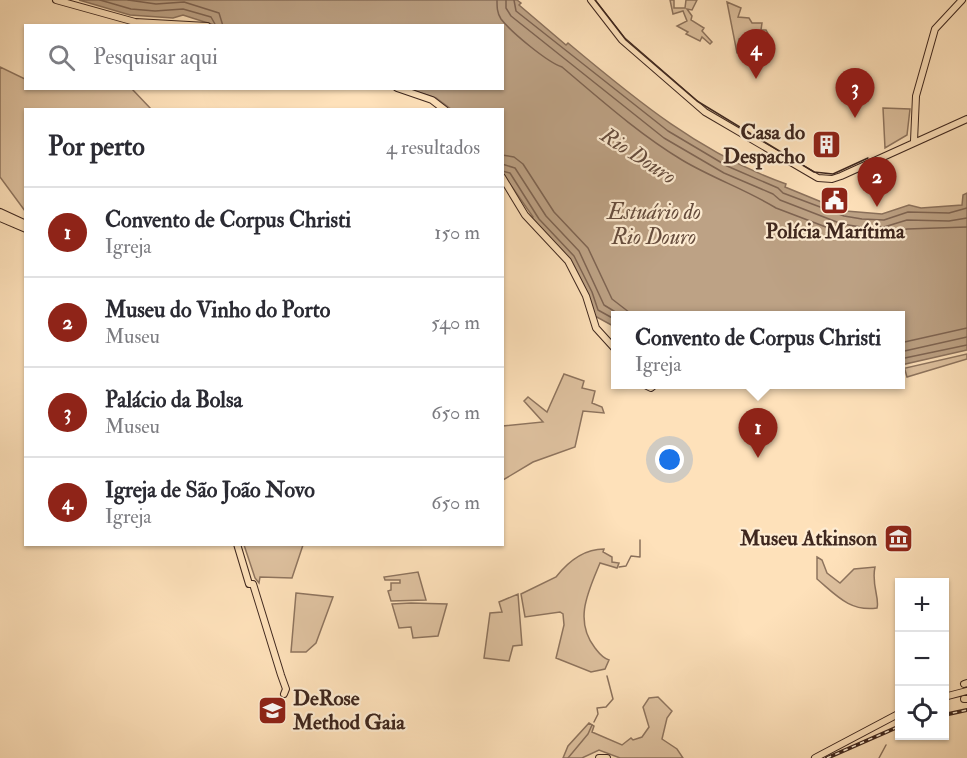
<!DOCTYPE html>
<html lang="pt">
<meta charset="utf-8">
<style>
:root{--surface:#fff;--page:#f2f2f3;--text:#2b2b33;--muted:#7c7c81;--line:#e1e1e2;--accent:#8f2418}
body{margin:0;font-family:"IM FELL Double Pica",serif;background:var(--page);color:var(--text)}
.controls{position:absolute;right:18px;bottom:18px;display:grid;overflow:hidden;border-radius:0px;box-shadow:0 2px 4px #0004}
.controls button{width:54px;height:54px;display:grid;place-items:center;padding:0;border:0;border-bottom:2px solid var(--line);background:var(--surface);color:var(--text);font:30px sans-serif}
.you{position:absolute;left:670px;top:460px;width:21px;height:21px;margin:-15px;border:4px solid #fff;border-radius:50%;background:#1a73e8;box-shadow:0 0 0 9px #1a73e833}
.badge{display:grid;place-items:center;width:39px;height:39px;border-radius:50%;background:var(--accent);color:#fff;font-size:20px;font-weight:700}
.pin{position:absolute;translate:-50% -50px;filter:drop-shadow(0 2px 3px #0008)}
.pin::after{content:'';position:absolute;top:32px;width:21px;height:18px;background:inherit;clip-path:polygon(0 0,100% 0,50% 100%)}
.popup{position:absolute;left:611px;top:311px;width:294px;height:78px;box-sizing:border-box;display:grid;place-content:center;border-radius:0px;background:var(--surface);filter:drop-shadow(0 2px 4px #0005);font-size:20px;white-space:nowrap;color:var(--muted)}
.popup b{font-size:22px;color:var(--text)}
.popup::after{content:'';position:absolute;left:50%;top:100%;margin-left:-12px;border:12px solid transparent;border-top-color:var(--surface)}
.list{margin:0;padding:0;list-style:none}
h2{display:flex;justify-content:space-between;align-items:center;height:78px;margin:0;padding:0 24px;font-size:26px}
h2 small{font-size:20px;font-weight:400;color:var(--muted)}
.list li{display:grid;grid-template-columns:39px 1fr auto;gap:18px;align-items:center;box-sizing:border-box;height:90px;padding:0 24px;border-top:2px solid var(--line)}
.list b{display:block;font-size:22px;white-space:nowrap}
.list p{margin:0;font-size:20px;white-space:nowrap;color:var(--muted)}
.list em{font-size:20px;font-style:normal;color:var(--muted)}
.icon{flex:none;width:33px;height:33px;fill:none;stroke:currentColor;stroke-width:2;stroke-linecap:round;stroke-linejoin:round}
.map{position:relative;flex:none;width:967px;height:758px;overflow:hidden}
.search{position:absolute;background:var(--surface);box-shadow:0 2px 4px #0004;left:24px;top:24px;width:480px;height:66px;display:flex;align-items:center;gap:15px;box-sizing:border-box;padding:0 21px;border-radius:0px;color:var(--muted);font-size:22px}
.panel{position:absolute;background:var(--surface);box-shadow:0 2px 4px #0004;left:24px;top:108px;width:480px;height:438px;border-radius:0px}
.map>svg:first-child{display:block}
.green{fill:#dec19f;stroke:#8e745e;stroke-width:1.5}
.water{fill:#bda285;stroke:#8b715c;stroke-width:1.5}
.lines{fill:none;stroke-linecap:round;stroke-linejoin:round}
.shore{stroke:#7e6452;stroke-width:1.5}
.stream{stroke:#8b715c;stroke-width:1.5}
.major-casing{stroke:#3f271e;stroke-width:8}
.major{stroke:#fee1ba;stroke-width:6}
.tram{stroke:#3f271e;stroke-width:1.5}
.rail-casing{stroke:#3f271e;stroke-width:4}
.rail{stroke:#feecd2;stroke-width:1.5;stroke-dasharray:4.5;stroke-linecap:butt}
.labels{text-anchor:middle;stroke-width:4.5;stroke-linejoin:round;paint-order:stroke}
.poi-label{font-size:21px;font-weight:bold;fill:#3f271e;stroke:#feecd2;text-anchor:end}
.water-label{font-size:22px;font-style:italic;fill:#654c3d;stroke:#feecd2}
</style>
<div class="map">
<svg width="967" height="758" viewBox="0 0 967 758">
<rect width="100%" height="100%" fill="#fee1ba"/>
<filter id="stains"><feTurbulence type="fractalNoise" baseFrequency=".00333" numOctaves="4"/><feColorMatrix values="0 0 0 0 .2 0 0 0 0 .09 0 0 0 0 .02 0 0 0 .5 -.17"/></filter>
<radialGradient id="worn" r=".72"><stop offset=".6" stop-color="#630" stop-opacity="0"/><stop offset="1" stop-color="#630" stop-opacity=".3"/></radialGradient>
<path class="green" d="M670,0h4v8h11l1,-8h11l-5,10 -5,-1 5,7 -1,4 13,8 -2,3 10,11 -2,2 -8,-7 -2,4 -14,-7 2,-2 -11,-6 10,-5 -4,-10 -10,3z
M727,2l14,6 -3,9 11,1 3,5h10l-1,7h5l4,7 -9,-1 -2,-5 -10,1v4l-10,3 2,15 -4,-1z
M0,67l25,12 1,9 106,1 19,20 -125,1 -1,101 -25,-34z
M883,108l27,1 -3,26 -22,13z
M967,354v5l-60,18 -2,-7 -4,2v-3z
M564,374l20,7 -2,7 13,3 -3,12 10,4 2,6 -21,-2 -8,36 -42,15 -30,18v-54l40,-4 -19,-21 4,-4 19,15z
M244,545h59l-11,33 -32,-1 -1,6 -4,-5z
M604,549l-1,3 9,5v5l7,1 -2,5 -17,-5c-11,27 -27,57 -5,85 4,5 7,10 14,12l-4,9 -14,3 -35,-14 8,-33 -1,-11 -3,-2 -35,5 -4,-23 35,-17c11,-14 27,-28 48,-28z
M817,557l5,3 5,13 13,10 14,-14 21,-2c-4,17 5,32 2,41 -27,4 -41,-13 -60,-29z
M418,572l8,28 -35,1 -3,-10 3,-1v-7h9v-3h-15l-1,-3z
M296,593l37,4 -17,46 -10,9h-15z
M518,594l4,51 -9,1 -4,15 -25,-3 6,-45 12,-1 -3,-10z
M411,603l36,1 -9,32 -25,2 -2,-11 -12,1 -7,-24z
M658,697l14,14 -5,7 -5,21 15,10 6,9h-63l-21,-8 -17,8h-19l5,-12 21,-23 5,3 -2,6 30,13 9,-7 2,2 9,-3 7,-10 -6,-20 6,-9z"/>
<path class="water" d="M79,0h438l4,3 -2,2 47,40 2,-2c68,57 133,111 218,141l-1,3 39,16 2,-3 20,11 36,3 27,-9 12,3 41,-3 1,-10 4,-2v157l-66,15 -1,-49h-284l-1,11 -22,-12 -24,-56 -38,-40 2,-2 -30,-43 -1,-64 -51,-1 -15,-11 -28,-9 94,-1v-62l-288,-1 -31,-10 -10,3 -43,-3z"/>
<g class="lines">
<path class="shore" d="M100,0l31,9 24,2 28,-2 28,8 5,9
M128,0l28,4 28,-2 35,11 4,13
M497,0c0,7 0,13 4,19 10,13 46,43 61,48 39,33 77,67 120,93 30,18 65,30 94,48l63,24 21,4h25l22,-7 60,-2
M506,0v8l5,8 153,122 60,35 49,21 7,6 62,24 19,3h23l23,-7 42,1 18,-3
M514,0l2,11 152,120 59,35 51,22 5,5 61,23 18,3 22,1 24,-8 41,1 18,-5
M502,155l12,2 9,7 31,48 34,36 24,51 22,17
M502,164l13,4 31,48 33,35 25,54 18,11
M502,171l8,2 29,46 35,37 18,36 6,18 18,10
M900,343l67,-15
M900,352l67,-15
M900,359l67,-14"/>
<path class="stream" d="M619,567l7,-1 5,-10 9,1v-17
M594,722l4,-8 -1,-6 9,-1 7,-8 -6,-23
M568,758l20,-24 4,-9
M879,758l7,-13"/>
<defs>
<path id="major" d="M56,0l79,22 72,4
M591,0l31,40 83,72 113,66 14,1 9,-3 126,-57
M397,88l35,12 13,10
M914,141l2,-45 19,-67 27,-29
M502,177l23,38 43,46 18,35 10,32 20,22
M0,212l26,12
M0,218l26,11
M643,384l8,4 5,-4
M237,544l12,40h4l28,91 5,14 -2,5
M964,684l3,-1
M944,697l23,-6
M964,699h3
M599,758h8
M815,758l85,-45"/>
</defs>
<use href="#major" class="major-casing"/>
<use href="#major" class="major"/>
<path class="tram" d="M595,0l31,40 71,61 117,71 19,2 35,-16"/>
<defs>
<path id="rail" d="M944,715l23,-5
M827,758l73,-32"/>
</defs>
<use href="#rail" class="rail-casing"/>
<use href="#rail" class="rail"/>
</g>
<defs>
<symbol id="building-square" viewBox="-11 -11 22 22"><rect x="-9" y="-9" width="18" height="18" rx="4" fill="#8f2418" stroke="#feecd2"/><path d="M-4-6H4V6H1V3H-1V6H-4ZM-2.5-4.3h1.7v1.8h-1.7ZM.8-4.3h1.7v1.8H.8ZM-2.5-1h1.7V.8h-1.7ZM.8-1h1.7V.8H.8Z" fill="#fff"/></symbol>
<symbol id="civic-square" viewBox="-11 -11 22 22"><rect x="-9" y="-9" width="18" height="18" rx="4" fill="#8f2418" stroke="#feecd2"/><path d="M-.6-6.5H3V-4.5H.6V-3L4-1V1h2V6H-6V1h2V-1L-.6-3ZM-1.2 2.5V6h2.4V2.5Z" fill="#fff"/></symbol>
<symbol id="museum-square" viewBox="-11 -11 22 22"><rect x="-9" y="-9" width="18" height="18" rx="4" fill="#8f2418" stroke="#feecd2"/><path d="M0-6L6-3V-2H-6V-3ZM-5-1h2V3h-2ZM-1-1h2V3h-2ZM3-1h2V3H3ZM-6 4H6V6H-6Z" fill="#fff"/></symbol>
<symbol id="university-square" viewBox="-11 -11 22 22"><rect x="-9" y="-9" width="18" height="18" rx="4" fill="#8f2418" stroke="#feecd2"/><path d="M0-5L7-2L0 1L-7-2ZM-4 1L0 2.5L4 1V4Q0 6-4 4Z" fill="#fff"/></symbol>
</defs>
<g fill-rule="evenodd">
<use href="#building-square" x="810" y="128" width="33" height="33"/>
<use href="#civic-square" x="818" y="184" width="33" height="33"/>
<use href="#museum-square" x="882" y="522" width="33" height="33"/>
<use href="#university-square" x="256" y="694" width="33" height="33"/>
</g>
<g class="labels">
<g class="poi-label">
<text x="805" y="139">Casa do<tspan x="805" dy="24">Despacho</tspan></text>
<text x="835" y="238" text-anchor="middle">Polícia Marítima</text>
<text x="877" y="545">Museu Atkinson</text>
<text x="293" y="705" text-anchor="start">DeRose<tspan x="293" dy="24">Method Gaia</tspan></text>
</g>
<g class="water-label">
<text transform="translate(639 155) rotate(33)" y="8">Rio Douro</text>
<text x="654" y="219">Estuário do<tspan x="654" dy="25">Rio Douro</tspan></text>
</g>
</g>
<rect width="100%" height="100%" filter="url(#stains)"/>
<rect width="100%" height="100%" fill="url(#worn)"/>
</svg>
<div class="controls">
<button>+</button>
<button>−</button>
<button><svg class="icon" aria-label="locate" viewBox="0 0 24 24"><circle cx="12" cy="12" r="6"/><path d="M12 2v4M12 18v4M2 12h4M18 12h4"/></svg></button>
</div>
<div class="you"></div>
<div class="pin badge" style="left:758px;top:458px">1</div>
<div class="popup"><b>Convento de Corpus Christi</b>Igreja</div>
<div class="pin badge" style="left:877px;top:207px">2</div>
<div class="pin badge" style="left:855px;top:118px">3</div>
<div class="pin badge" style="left:756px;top:79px">4</div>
<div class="search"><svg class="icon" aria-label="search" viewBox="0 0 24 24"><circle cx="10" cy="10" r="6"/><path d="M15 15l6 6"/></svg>Pesquisar aqui</div>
<section class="panel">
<h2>Por perto<small>4 resultados</small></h2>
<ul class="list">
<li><span class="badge">1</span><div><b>Convento de Corpus Christi</b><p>Igreja</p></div><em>150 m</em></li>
<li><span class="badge">2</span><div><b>Museu do Vinho do Porto</b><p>Museu</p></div><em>540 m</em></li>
<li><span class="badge">3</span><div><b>Palácio da Bolsa</b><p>Museu</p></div><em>650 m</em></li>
<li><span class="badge">4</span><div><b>Igreja de São João Novo</b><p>Igreja</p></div><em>650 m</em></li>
</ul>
</section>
</div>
